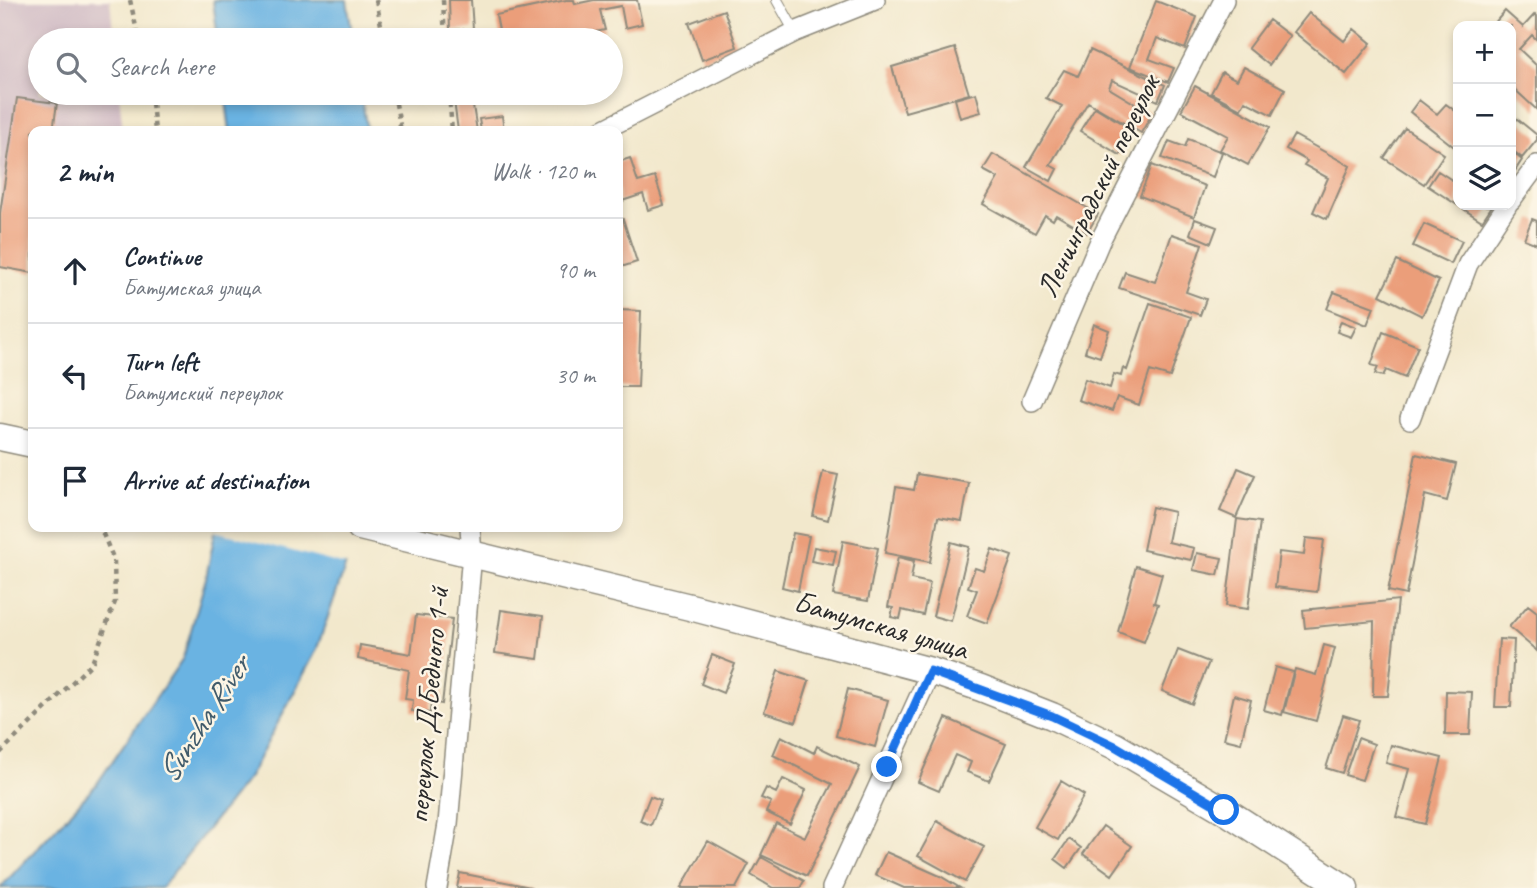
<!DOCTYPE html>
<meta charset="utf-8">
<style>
:root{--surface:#fff;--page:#f6f6f7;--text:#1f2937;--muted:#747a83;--line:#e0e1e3}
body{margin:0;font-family:Caveat,sans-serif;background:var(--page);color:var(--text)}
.controls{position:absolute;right:21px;top:21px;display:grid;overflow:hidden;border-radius:14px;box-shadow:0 4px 10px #0003}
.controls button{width:63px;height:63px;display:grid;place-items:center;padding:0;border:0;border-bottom:2px solid var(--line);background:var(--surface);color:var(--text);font:35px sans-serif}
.stop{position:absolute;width:21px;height:21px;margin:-16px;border:5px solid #1a73e8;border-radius:50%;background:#fff}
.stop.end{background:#1a73e8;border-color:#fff;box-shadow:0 2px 7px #0008}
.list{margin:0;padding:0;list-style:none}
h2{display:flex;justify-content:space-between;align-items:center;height:91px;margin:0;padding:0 28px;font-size:30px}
h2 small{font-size:23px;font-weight:400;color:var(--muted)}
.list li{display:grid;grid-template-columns:46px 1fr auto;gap:21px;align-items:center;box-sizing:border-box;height:105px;padding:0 28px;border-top:2px solid var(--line)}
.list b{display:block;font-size:26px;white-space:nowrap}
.list p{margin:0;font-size:23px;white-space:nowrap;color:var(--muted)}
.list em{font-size:23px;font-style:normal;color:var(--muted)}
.icon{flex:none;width:38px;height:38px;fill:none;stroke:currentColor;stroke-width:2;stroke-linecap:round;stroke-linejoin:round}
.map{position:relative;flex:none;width:1537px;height:888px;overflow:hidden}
.search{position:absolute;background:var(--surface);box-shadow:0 4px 10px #0003;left:28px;top:28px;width:595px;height:77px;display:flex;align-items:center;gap:18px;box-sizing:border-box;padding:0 24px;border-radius:38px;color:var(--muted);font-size:26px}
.panel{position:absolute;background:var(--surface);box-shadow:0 4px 10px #0003;left:28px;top:126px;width:595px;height:406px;border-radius:14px}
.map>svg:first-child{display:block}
.industrial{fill:#d2bdc6}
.water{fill:#6bb3e2;stroke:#4b6f86;stroke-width:2}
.pier{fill:#f2e8cc}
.building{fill:#eb9e7a}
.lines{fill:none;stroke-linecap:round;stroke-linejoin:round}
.lane-casing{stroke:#8e8a7c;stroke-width:12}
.street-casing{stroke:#8e8a7c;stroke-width:22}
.secondary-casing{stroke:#8e8a7c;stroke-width:29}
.path{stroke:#8e8a7c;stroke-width:4.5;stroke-dasharray:5 5;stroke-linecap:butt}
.lane{stroke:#fff;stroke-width:10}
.street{stroke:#fff;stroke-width:19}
.secondary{stroke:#fff;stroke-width:26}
.route{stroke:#1a73e8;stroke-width:9}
.labels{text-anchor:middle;stroke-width:5;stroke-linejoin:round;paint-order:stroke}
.street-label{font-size:30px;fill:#2b2b2b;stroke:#fcf5e5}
.water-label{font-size:32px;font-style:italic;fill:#415b6b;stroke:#fcf5e5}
</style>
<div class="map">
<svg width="1537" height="888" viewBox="0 0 1537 888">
<rect width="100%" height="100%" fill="#fcf5e5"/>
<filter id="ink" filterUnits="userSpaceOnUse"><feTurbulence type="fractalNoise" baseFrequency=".0143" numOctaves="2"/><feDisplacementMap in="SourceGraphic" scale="14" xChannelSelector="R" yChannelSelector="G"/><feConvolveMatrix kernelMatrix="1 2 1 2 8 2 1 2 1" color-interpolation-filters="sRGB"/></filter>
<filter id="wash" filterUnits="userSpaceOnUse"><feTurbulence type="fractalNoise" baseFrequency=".00686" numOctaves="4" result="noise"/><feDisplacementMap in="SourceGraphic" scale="28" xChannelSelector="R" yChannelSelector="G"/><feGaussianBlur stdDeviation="1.57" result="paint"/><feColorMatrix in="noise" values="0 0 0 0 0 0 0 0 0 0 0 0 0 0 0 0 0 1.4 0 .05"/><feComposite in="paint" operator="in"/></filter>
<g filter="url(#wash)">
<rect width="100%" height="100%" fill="#f2e8cc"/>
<path class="industrial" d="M0,0h110l4,40h-74v53h79l4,38h-90v142l-33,-7z"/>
<path class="water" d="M213,0h134l6,40h-135z
M225,93h136l6,38h-137z
M216,527h143l-43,124 -67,126 -88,111h-161l96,-103 87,-127 23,-80z"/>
<path class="pier" d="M213,527h150l-14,39 -137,-36z"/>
<g id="blocks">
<path class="building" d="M449,0h22l2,29 -23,1z
M566,0h8l1,4 19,-4h43l5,24 -17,4 -4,-22 -21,4 5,20 -24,5 1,5h-81l-5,-25z
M1156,1l41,16 -12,32 -28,-11 -8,21 25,9 -6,14 -38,-15z
M724,10l13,37 -35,13 -13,-37z
M1505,11l18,16 12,-13 2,2v24l-5,-5 -13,14 18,17v44l-26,-24v-60h-19z
M1309,13l35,28 10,-12 17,14 -25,31 -52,-42z
M1269,20l21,16 -21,29 -21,-17z
M955,48l14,46 -64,18 -13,-45z
M1090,50l75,35 -7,16 -46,-21 -3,8 43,26 -11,19 -53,-31 -38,63 7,4 -6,12 -25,-14 36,-61 -16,-8 18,-28 14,6z
M1244,67l41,22 -13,26 -27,-14 -4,8 -30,-16 11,-21 15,8z
M1195,86l75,41 -22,38 -28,-15 8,-14 -47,-25z
M453,93h18l6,38h-19z
M976,93l5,19 -21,6 -5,-19z
M17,98l40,5 -4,28h-20v142l-33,-6v-54z
M1419,100l18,14 9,-10 12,9v37l-48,-38z
M1095,107l39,24 -14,24 -40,-24z
M1511,114l26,21v5l-15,18 -11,-9z
M502,116l2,15h-23l-2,-12z
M1405,128l39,26 -20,30 -40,-26z
M1294,135l56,31 -23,53 -14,-7 15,-34 -24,-13 3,-4 -21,-12z
M1188,139l34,13 -9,25 -51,-19 7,-17 16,6z
M1511,151l11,9 -11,17z
M993,154l105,60 -11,19 -31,-18 -3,5 -8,-5 -10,18 -52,-29 15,-26 -15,-8z
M630,158l8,24 17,-5 9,28 -16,5 -5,-16 -24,8 -1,-40z
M1152,165l53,21 -11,31 -54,-21z
M1438,171l20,13v21l34,1 -10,15 -54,-35z
M623,219l14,43 -19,6v-47z
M1195,219l22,8 -6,16 -21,-9z
M1532,219l5,2v23l-13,-5z
M1424,224l38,17 -11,23 -38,-18z
M1172,234l30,10 -16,48 20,7 -6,16 -81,-27 6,-16 30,10z
M1397,261l42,20 -17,35 -42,-21z
M1334,292l40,15 -7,18 -40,-16z
M1150,303l41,14 -21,60 -20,-6 -11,34 -22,-8 -5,14 -34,-11 7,-21 25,9 4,-14 7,2 2,-8 4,2z
M618,310l23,1 -3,76h-20z
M1341,321l15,6 -5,10 -14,-5z
M1094,324l15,6 -9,27 -15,-5z
M1383,332l35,14 -13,32 -19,-8 -3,6 -8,-2 3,-7 -7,-2z
M1416,454l40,10 -9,37 -22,-6 -19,100 -18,-4z
M1238,468l17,7 -19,43 -16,-7z
M823,472l15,3 -10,45 -15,-4z
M917,474l52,9 -7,38 -24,-4 -8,45 -45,-9 11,-66 18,3z
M1152,507l22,5 -6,30 26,6 -3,12 -48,-10z
M1237,519l23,3 -12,87 -22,-3z
M793,533l16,3 -11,55 -16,-4z
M1306,538l18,2 -7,52 -42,-5 4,-35 25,3z
M843,541l35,7 -10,53 -35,-6z
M951,542l18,5 -18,74 -18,-5z
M814,547l22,4 -3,14 -22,-4z
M992,549l20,7 -25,67 -20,-7 10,-26 -9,-3 7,-19 9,3z
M1197,553l25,5 -4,17 -25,-5z
M898,557l16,4 -3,18 19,4 -7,32 -21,-5 -2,9 -9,-2 2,-9 -5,-1z
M1136,566l26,8 -8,29 4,1 -14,38 -26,-10z
M1398,600l-10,96h-15l1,-75 -69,7 -2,-18z
M1528,605l9,7v39l-28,-24z
M501,610l42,6 -5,43 -43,-6z
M416,615l36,4 -10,85 -11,-2 -1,11 -18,-2 1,-11 -8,-1 4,-29 -51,-11 2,-14 51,9z
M1499,639l15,1 -3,67h-16z
M1324,645l11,3 -19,73 -32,-9 11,-43 21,6z
M1178,650l31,12 -17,42 -30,-13z
M712,655l23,9 -12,29 -22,-9z
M1275,667l18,5 -11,43 -18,-5z
M778,671l31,10 -13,41 -32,-10z
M848,689l40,11 -13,47 -39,-11z
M1446,691l26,1 -2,43h-25z
M1234,695l17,5 -10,43 -17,-4z
M1343,715l16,5 -17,53 -16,-5z
M946,718l60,26 -17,37 -22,-9 4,-10 -16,-7 -16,36 -21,-9z
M781,736l33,17 3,-7 43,21 -53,109 -46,-21 15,-32 29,14 27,-53 -59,-29z
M1358,738l16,6 -12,36 -17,-5z
M1391,745l51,13 -17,66 -29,-7 13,-48 -23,-6z
M783,779l23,11 -16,34 -24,-12 5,-10 -10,-4 5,-10 10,5z
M1061,781l23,14 -26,45 -23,-13z
M650,796l11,4 -10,25 -11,-4z
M937,821l47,26 -19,35 -47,-26z
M1103,826l29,20 -20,29 -29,-21z
M1069,839l12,9 -14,20 -12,-9z
M708,841l41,23 -13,24h-55z
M886,852l54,24 20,12h-56l-29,-13z
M761,857l43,24 -4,7h-27l-22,-13z
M460,873l71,14v1h-74z"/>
</g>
</g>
<g filter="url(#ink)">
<use href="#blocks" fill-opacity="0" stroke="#8e8a7c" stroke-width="2"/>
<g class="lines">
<defs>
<path id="lane" d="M777,0l18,32"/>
<path id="street" d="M601,131l194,-99 80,-32
M1511,200l26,-35
M1032,401l68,-160 124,-241
M1410,419l58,-155 39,-59
M437,888l11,-64 24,-270 -2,-27
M832,888l99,-217"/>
<path id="secondary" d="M0,437l33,7
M360,527l334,81 237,63 50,17 71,28 63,30 109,64 121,78"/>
</defs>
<use href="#lane" class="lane-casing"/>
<use href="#street" class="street-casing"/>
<use href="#secondary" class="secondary-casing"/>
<path class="path" d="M130,0l9,40
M376,0l8,40
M443,0l2,40
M151,93l4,38
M394,93l7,38
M449,93l3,38
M0,753l92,-90 23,-61 -1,-42 -14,-33"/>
<use href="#lane" class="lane"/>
<use href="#street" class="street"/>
<use href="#secondary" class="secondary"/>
</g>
</g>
<g class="lines" filter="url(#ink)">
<path class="route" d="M887,767l43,-96 122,45 63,30 109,64"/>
</g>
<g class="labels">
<g class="street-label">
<text transform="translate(1098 186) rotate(-64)" y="10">Ленинградский переулок</text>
<text transform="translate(881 625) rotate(16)" y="10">Батумская улица</text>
<text transform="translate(428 705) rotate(-85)" y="10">переулок Д.Бедного 1-й</text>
</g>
<g class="water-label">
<text transform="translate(203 719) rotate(-57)" y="11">Sunzha River</text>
</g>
</g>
</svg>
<div class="controls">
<button>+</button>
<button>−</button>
<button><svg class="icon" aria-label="layers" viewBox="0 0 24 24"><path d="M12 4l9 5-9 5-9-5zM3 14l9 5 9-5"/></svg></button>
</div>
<div class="stop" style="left:1224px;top:810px"></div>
<div class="stop end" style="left:887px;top:767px"></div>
<div class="search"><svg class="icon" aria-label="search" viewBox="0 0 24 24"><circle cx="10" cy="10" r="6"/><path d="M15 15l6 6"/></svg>Search here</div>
<section class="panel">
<h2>2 min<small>Walk · 120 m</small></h2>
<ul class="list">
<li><svg class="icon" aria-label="ahead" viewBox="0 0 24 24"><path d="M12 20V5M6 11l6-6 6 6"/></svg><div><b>Continue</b><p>Батумская улица</p></div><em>90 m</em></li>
<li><svg class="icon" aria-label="left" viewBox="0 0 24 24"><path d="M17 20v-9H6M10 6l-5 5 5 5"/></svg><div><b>Turn left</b><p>Батумский переулок</p></div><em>30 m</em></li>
<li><svg class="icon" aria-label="arrive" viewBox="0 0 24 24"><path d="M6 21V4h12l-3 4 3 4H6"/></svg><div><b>Arrive at destination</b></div></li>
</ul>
</section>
</div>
